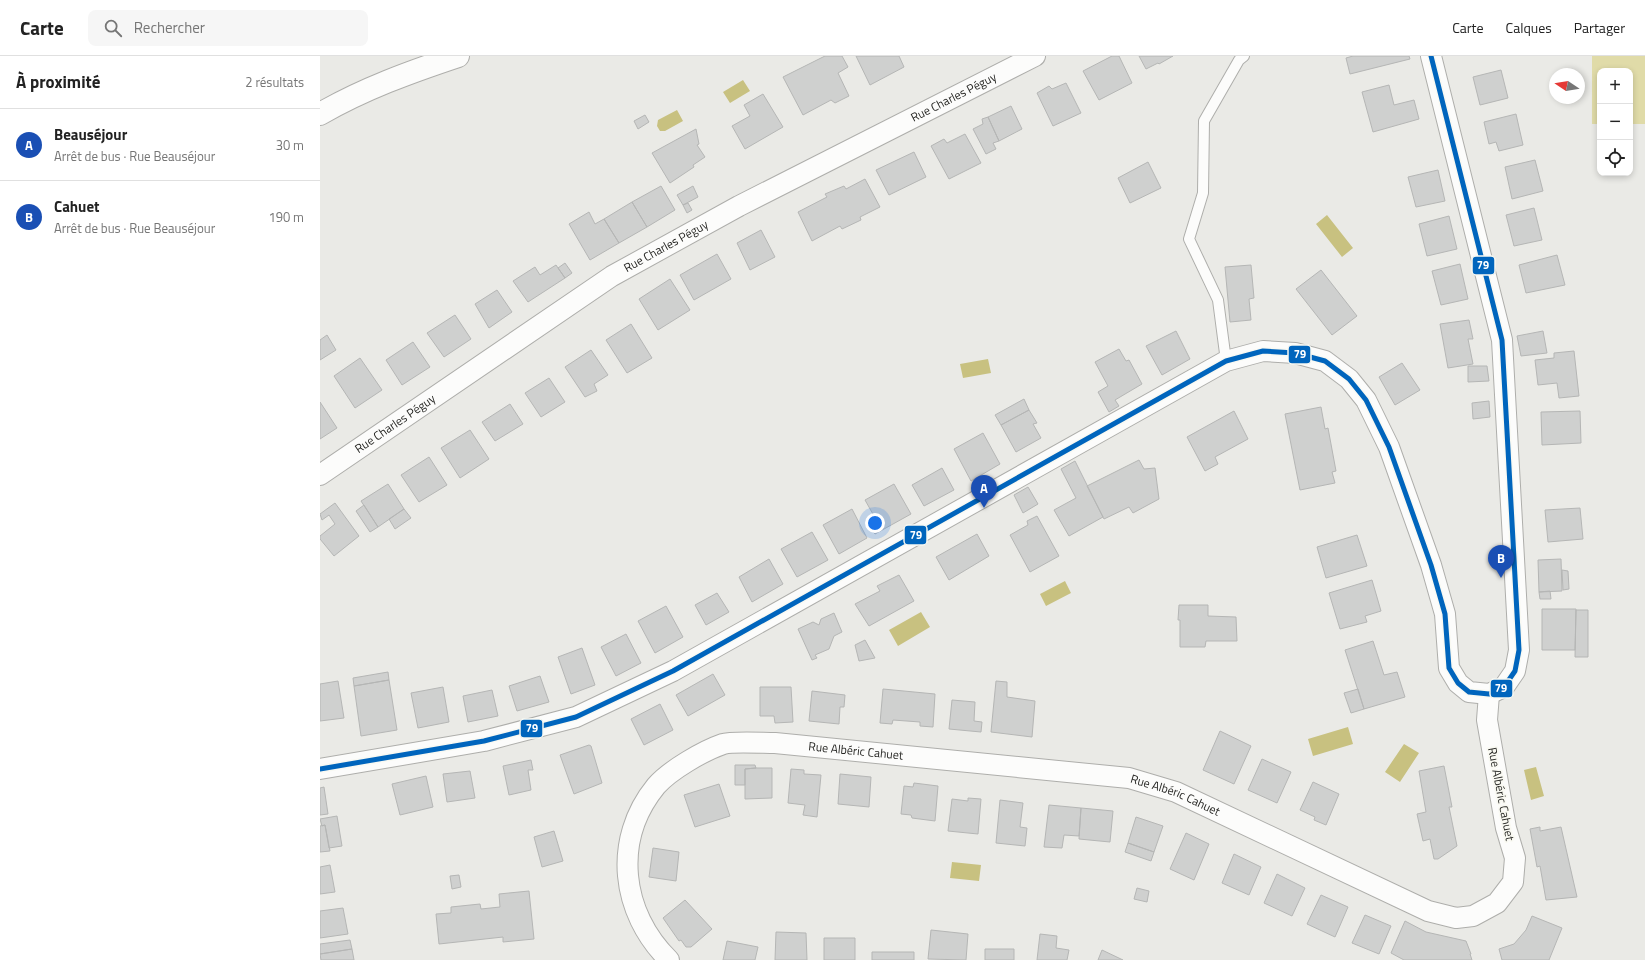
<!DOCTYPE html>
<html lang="fr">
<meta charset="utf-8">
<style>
:root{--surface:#fff;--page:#f6f6f6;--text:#222;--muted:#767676;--line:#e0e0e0;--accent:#111827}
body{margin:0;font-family:"Titillium Web",sans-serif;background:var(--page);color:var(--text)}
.controls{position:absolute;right:12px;top:12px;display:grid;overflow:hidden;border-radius:8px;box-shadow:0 2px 6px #0003}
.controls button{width:36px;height:36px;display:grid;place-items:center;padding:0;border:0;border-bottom:1px solid var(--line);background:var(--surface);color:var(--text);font:20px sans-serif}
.compass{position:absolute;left:1229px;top:12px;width:36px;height:36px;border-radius:50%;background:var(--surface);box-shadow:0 2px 6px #0003;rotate:282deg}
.you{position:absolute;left:555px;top:467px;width:14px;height:14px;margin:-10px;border:3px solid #fff;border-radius:50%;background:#1a73e8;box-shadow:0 0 0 6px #1a73e833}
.badge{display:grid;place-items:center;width:26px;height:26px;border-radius:50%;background:var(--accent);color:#fff;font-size:13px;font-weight:700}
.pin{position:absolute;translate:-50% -33px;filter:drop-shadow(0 1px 2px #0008)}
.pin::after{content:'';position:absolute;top:21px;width:14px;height:12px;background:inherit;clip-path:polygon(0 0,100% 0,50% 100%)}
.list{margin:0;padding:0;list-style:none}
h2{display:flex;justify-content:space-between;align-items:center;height:52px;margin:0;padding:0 16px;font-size:17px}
h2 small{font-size:13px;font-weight:400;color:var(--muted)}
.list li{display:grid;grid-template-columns:26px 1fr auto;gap:12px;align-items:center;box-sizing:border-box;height:72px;padding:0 16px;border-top:1px solid var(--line)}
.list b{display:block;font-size:15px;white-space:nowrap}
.list p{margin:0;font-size:13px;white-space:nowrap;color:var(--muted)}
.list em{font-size:13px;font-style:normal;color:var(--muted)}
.icon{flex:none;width:22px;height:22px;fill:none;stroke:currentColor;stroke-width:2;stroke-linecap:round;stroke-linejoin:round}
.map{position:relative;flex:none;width:1325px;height:904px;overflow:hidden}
header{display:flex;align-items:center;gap:24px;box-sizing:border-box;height:56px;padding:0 20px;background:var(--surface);border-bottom:1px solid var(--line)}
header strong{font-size:19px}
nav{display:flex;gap:22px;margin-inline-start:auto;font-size:14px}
.search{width:280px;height:36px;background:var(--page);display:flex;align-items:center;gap:10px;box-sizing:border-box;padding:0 14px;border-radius:8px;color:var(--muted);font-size:15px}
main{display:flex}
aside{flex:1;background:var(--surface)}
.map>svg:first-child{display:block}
.green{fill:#e0dba8}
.water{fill:#c8c180}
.building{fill:#cfd0cf;stroke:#b5b6b5}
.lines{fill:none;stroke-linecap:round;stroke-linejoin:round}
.lane-casing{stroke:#aeaeab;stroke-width:12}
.street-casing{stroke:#aeaeab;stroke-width:22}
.secondary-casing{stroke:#aeaeab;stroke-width:24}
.lane{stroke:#fcfcfb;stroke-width:10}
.street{stroke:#fcfcfb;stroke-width:20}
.secondary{stroke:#fcfcfb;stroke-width:22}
.bus-1-casing{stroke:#f9f9f2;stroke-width:8}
.bus-1{stroke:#0065bd;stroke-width:5}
.labels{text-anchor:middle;stroke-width:3.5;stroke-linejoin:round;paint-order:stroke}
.street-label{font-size:12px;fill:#272724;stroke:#f9f9f2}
.line-badge{stroke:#f9f9f2;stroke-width:1.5}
.badge-label{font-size:11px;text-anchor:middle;font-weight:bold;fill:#fff}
</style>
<header>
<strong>Carte</strong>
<div class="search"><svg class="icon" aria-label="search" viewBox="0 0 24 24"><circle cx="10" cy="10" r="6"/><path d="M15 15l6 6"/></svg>Rechercher</div>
<nav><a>Carte</a><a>Calques</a><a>Partager</a></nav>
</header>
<main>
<aside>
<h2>À proximité<small>2 résultats</small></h2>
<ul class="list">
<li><span class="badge" style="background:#1a4fb4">A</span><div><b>Beauséjour</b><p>Arrêt de bus · Rue Beauséjour</p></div><em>30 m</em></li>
<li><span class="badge" style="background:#1a4fb4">B</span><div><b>Cahuet</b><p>Arrêt de bus · Rue Beauséjour</p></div><em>190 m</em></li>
</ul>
</aside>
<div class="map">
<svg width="1325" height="904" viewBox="0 0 1325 904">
<rect width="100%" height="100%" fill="#eaeae6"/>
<path class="green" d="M1272,0h53v68h-15v-53h-30v53h-8z"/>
<path class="water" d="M423,24l7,11 -20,12 -7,-11z
M357,54l6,11 -18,10h-5l-3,-5 1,-6z
M1007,159l26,33 -11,9 -26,-33z
M668,303l3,14 -28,5 -3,-14z
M745,525l6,12 -25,13 -6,-12z
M601,556l9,15 -32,19 -9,-16z
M1028,671l5,17 -40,12 -5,-17z
M1084,688l15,9 -19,29 -15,-10z
M1216,711l8,29 -13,4 -7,-30z
M632,806l29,3 -2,16 -29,-3z"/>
<path class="building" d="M505,0h17l6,11 -10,6 11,23 -14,7 -4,-3 -28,15 -20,-38z
M536,0h43l5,11 -34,18z
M792,0h7l13,27 -33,17 -16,-29z
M819,0h34l-14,8 -1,-1 -12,6z
M1033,0h56l1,3 -60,15 -4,-16z
M1181,14l7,28 -28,7 -7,-28z
M746,27l15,30 -28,13 -16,-33 12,-7 3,3z
M1069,29l5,20 20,-5 5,19 -46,13 -11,-40z
M443,38l20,33 -38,22 -13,-23 18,-10 -6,-11z
M691,50l11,23 -23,12 -11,-24z
M1196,58l7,31 -24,6 -3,-9 -7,2 -5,-22z
M325,59l4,7 -11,7 -4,-8z
M668,61l11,24 -6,2 3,6 -10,5 -13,-25 10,-5 -1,-5z
M376,73l3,15 -2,1 8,12 -12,8 1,2 -24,16 -18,-30z
M645,78l16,29 -32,16 -18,-33 13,-7 3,4z
M594,96l12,25 -37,18 -13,-25z
M1215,104l8,31 -31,8 -7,-32z
M828,106l13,26 -31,15 -12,-25z
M1118,114l7,31 -29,6 -8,-30z
M545,123l15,28 -20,10 1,3 -19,9 -2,-3 -28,15 -14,-29 29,-15 -2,-3 19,-8 2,3z
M341,130l14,24 -28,17 -15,-25z
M373,130l5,11 -15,8 -6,-10z
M312,146l15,25 -28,16 -15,-24z
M368,147l4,7 -5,3 -4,-8z
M1214,152l8,32 -28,6 -8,-31z
M269,156l6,12 9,-5 15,24 -29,17 -21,-36z
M1129,160l8,33 -30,7 -8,-32z
M441,174l14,27 -25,13 -13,-27z
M397,198l14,25 -37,21 -14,-25z
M1237,199l8,30 -39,8 -7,-28z
M245,207l7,10 -7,5 -7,-10z
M1140,208l8,35 -27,6 -9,-34z
M236,209l9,13 -37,24 -15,-21 22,-14 5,8z
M931,209l3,33 -5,1 2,21 -21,2 -5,-55z
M1001,214l36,46 -25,19 -36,-46z
M350,223l20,31 -32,20 -19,-31z
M177,234l15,22 -23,16 -14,-24z
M135,259l16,24 -27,18 -17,-24z
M1149,264l4,19h-5l5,25 -25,4 -8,-44z
M311,268l21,34 -25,15 -21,-33z
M856,275l14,28 -28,16 -16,-29z
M1223,275l4,22 -26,3 -4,-20z
M7,279l9,15 -16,10v-20z
M93,286l17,25 -28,18 -16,-25z
M799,293l7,12 3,-1 13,24 -27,16 4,6 -10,6 -11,-20 10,-6 -13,-24z
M271,294l17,25 -14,9 3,7 -12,6 -20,-30z
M1254,295l5,45 -20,2 -2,-15 -19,2 -3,-25 19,-2v-5z
M40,302l22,32 -27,18 -21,-32z
M1082,307l18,27 -25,15 -16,-28z
M1148,310h19l2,15 -21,1z
M229,322l16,24 -24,15 -16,-24z
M704,343l5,11 -28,15 -6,-10z
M1169,345l1,16 -17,2 -1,-16z
M0,346l17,26 -17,11z
M190,348l13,20 -28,17 -13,-19z
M1001,351l4,22 3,-1 8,43 -4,1 3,11 -35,7 -15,-76z
M709,354l8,13 -4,1 8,14 -25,14 -15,-27z
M914,355l14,28 -33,18 3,7 -13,7 -18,-34z
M1260,355l1,32 -39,2 -1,-33z
M150,374l19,29 -29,19 -19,-30z
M663,377l17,31 -29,17 -17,-32z
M109,401l18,28 -28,17 -18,-27z
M819,404l5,9 11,-1 4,31 -26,14 -4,-6 -25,12 -17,-33z
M755,405l28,56 -34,19 -15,-26 22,-12 -15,-29z
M622,412l12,22 -30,16 -12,-21z
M68,428l16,25 -26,18 -17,-26z
M574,428l17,30 -36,20 -9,-14 8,-4 -9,-16z
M708,431l10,17 -15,9 -9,-18z
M15,447l24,33 -25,20 -14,-17v-3l15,-12 -6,-9 -7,5 -2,-6z
M44,449l14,22 -8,5 -14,-21z
M1260,452l3,31 -35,3 -3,-32z
M84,453l7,9 -16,11 -6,-10z
M532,453l15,29 -28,16 -16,-29z
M717,460l22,40 -29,16 -20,-37 18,-10 -1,-4z
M492,476l16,28 -31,17 -16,-28z
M657,478l12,22 -40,24 -13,-23z
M1037,479l10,31 -41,12 -9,-31z
M449,503l14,25 -31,18 -13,-25z
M1241,503l1,32 -23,1 -1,-32z
M1242,514l6,1 1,18 -6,1z
M579,519l15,26 -45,25 -14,-22 25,-13 -3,-5z
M1052,524l9,31 -16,5 2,6 -27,7 -11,-36z
M1230,535l1,8h-11l-1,-7z
M397,537l12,19 -23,13 -11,-20z
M859,549h29v11l28,1 1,24h-31l-1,6h-25v-27h-2z
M346,550l17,31 -28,16 -17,-32z
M1222,553h34l-1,41h-33z
M1256,554h12v47h-13z
M514,557l8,19 -8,4 -5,13 -14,6 2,3 -5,2 -14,-31 15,-7 6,3 2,-6z
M306,578l15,29 -25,13 -15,-29z
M545,584l10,18 -16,3 -4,-16z
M1053,585l11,34 13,-3 8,25 -41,12 -19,-59z
M262,592l13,37 -24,9 -13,-37z
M68,616l1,8 -35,6 -1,-8z
M393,618l12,21 -37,21 -12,-21z
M220,620l9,26 -32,9 -8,-25z
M69,624l8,50 -36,6 -7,-50z
M18,625l6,37 -24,3v-37z
M676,625l11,1v15l28,4 -3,36 -41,-5z
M123,631l6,35 -31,6 -7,-35z
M440,631h31l2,35 -18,1 -1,-7h-14z
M563,633l52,5 -2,33 -13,-1v-4l-27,-2 -1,4 -12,-1z
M1038,633l6,20 -13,4 -7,-20z
M172,634l6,26 -30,6 -5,-26z
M492,635l33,4 -1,12h-4l-1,17 -30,-3z
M632,644l23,2 -1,19 8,1 -1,10 -32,-3z
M340,648l13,26 -29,15 -13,-26z
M900,675l31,15 -17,38 -31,-14z
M269,689l2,1 11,37 -28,11 -14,-39z
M942,703l29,13 -14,31 -29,-13z
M211,704l2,10h-5l3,20 -22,5 -6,-29z
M415,709h20l1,3 -11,1v16h-10z
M1124,710l8,41h-3l8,39 -19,13h-4l-4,-20 -7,2 -6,-27 9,-2 -7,-41z
M436,712h16v30l-27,1v-30z
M471,713l13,1v4l17,1 -4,42 -14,-2 2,-10 -17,-2z
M150,715l5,27 -28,4 -4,-28z
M520,718l31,3 -2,30 -31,-3z
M106,720l7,31 -33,8 -8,-31z
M993,726l26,12 -13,31 -12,-5 1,-3 -15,-7z
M594,727l24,3 -3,35 -23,-3 -1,-3 -10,-1 3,-28 9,1z
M399,728l11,32 -35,11 -11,-32z
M4,731l4,27 -8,1v-27z
M648,742l13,1 -3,35 -30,-3 4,-32 16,2z
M680,744l23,3 -3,24 7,1 -2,18 -29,-3z
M729,749l32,3 -2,28 -15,-1 -2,13 -18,-1z
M761,752l32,3 -3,31 -31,-3z
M17,760l5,30 -13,2 -4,-23 -3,1 -2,-7z
M816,761l27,9 -9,26 -26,-9z
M5,769l5,26 -10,1v-26z
M1220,771v4l21,-4 16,70 -31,3 -6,-34 -3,1 -7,-38z
M234,775l9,30 -21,6 -8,-30z
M866,777l23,11 -15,36 -24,-11z
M808,787l26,9 -3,9 -26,-9z
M333,792l26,4 -3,29 -27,-4z
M914,798l27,13 -12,28 -27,-12z
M10,809l5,27 -15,2v-27z
M957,818l28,14 -13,28 -28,-13z
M139,819l2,12 -9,2 -2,-13z
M817,832l12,3 -2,11 -13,-3z
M209,835l5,48 -31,3v-5l-64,7 -3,-30 15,-1v-6l29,-3 1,5 19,-2 -1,-13z
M1001,839l27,12 -13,30 -28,-13z
M365,844l27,29 -21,18h-5l-5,-7 -2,1 -16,-23z
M23,852l5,26 -28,4v-27z
M1045,859l26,11 -12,28 -27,-11z
M1212,860l30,12 -13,32h-47l-3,-11 15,-5 12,-14z
M1085,865l21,11 40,9 5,13h-1l2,6h-68l-13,-7z
M611,874l37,4 -2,26 -38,-1z
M456,876l30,1 1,27h-32z
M720,878l17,2 -1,12 13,2 -2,10h-30z
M504,882h31v22h-31z
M30,884l2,9 -32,5v-10z
M407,885l31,6 -3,13h-32z
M32,893l2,11h-33l-1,-6z
M665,893h29v11h-29z
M782,894l21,10h-25z
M552,896h42v8h-42z"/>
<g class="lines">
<defs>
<path id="lane" d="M906,305l-8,-61 -29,-61 14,-46 1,-72 35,-61 5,-4"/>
<g id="street">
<path id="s1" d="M0,419l292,-199 127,-70 296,-150"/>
<path d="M0,713l164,-28 92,-24 97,-46 553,-310 37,-10 32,2 30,8 24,18 17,21 23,47 42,118 14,49 4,54 9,15 11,9 20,2 15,-7 11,-16 4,-21 -17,-310 -71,-284"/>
<path id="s2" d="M349,904c-48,-47 -57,-120 -13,-174 14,-16 47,-35 67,-42 9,-3 40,-1 52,-1l354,35 47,14 252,119 28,7 17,-2 24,-13 16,-21 2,-24 -9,-30 -19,-108 2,-26"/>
</g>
<path id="secondary" d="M0,58c43,-25 90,-42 138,-58"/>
</defs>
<use href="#lane" class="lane-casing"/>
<use href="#street" class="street-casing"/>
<use href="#secondary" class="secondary-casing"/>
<use href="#lane" class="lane"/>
<use href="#street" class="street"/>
<use href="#secondary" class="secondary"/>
<defs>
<path id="bus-1" d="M0,713l164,-28 92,-24 97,-46 553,-310 37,-10 32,2 30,8 24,18 17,21 23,47 42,118 14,49 4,54 9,15 11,9 20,2 15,-7 11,-16 4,-21 -17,-310 -71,-284"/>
</defs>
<use href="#bus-1" class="bus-1-casing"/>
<use href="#bus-1" class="bus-1"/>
</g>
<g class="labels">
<g class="street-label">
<text dy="4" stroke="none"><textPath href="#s1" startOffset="739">Rue Charles Péguy</textPath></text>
<text dy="4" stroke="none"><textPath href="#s1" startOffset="415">Rue Charles Péguy</textPath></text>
<text dy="4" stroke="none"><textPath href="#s1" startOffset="91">Rue Charles Péguy</textPath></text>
<text dy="4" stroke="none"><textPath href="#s2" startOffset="405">Rue Albéric Cahuet</textPath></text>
<text transform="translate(1181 738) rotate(79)" y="4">Rue Albéric Cahuet</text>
<text dy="4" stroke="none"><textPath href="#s2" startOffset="729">Rue Albéric Cahuet</textPath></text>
</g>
</g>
<g class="line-badge">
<rect x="1152" y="200" width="23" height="19" rx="4" fill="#0065bd"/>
<rect x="968" y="289" width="23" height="19" rx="4" fill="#0065bd"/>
<rect x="584" y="469" width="23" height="20" rx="4" fill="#0065bd"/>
<rect x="1170" y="623" width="23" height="19" rx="4" fill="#0065bd"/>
<rect x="200" y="663" width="23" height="19" rx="4" fill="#0065bd"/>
</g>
<g class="badge-label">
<text x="1163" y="213">79</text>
<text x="980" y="302">79</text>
<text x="596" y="483">79</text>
<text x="1181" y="636">79</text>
<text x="212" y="676">79</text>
</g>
</svg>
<div class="controls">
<button>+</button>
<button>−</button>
<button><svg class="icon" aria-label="locate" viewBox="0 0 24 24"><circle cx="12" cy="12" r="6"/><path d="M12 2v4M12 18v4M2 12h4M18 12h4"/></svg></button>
</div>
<svg class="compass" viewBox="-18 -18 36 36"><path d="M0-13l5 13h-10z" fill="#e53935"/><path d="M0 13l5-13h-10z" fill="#767676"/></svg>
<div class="you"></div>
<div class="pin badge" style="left:664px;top:452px;background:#1a4fb4">A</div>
<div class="pin badge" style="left:1181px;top:522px;background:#1a4fb4">B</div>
</div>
</main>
